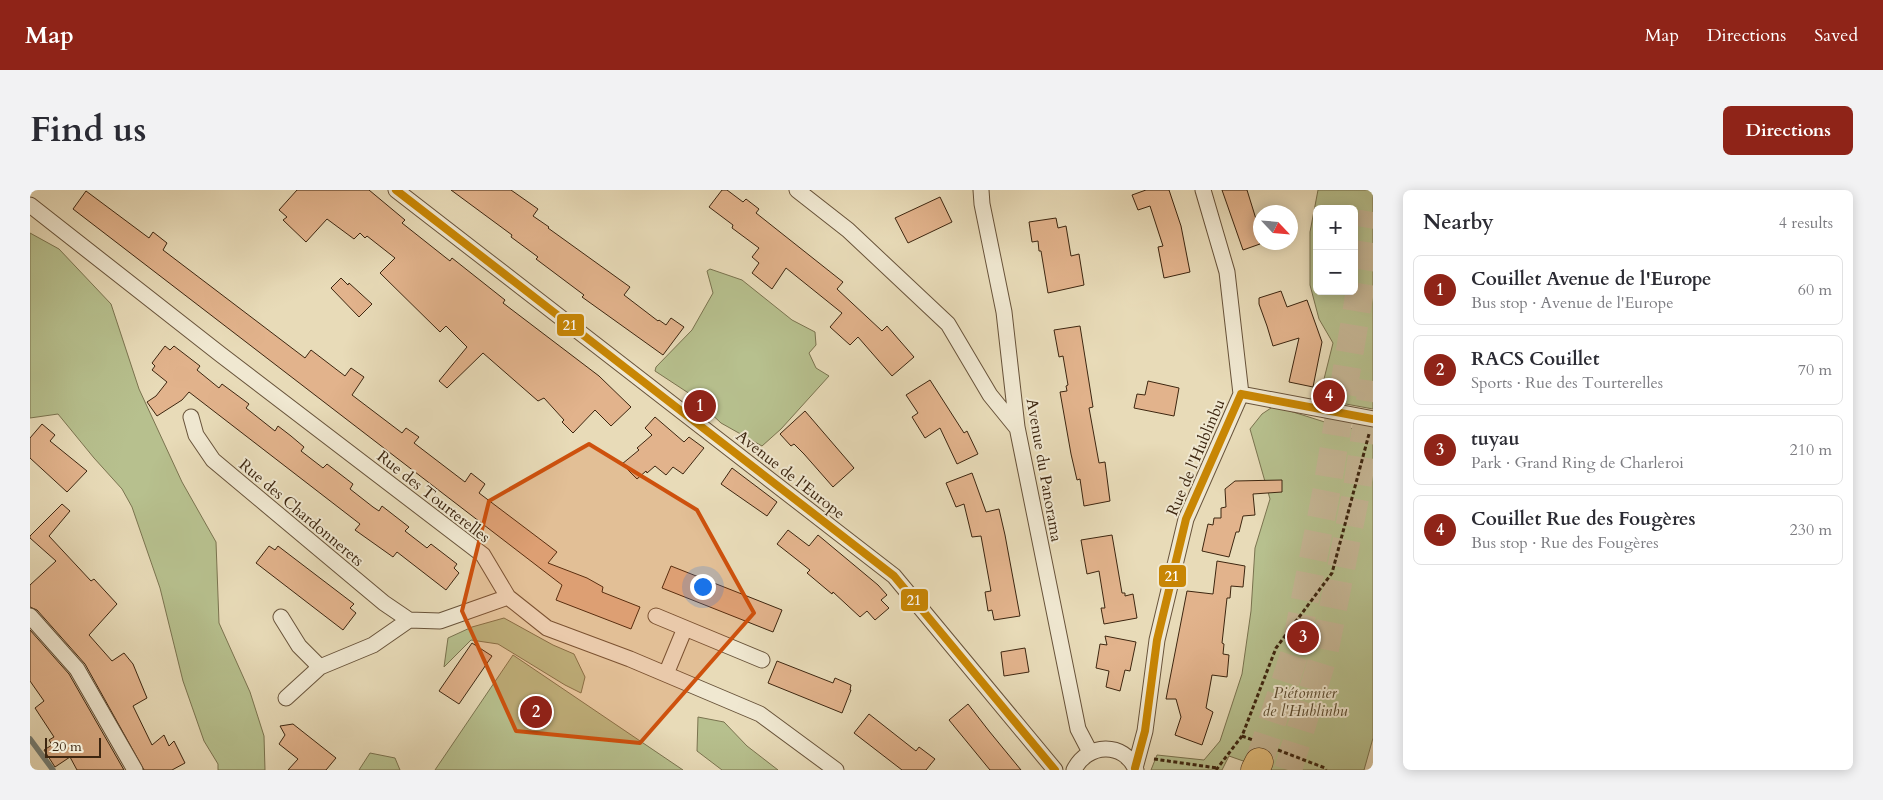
<!DOCTYPE html>
<meta charset="utf-8">
<style>
:root{--surface:#fff;--page:#f2f2f3;--text:#2b2b33;--muted:#7c7c81;--line:#e1e1e2;--accent:#8f2418}
body{margin:0;font-family:Cardo,serif;background:var(--page);color:var(--text)}
.controls{position:absolute;right:15px;top:15px;display:grid;overflow:hidden;border-radius:8px;box-shadow:0 2px 12px #0003}
.controls button{width:45px;height:45px;display:grid;place-items:center;padding:0;border:0;border-bottom:1px solid var(--line);background:var(--surface);color:var(--text);font:25px sans-serif}
.compass{position:absolute;left:1223px;top:15px;width:45px;height:45px;border-radius:50%;background:var(--surface);box-shadow:0 2px 12px #0003;rotate:116deg}
.scale{position:absolute;left:15px;bottom:12px;width:56px;box-sizing:border-box;padding-left:5px;border:2px solid #3d2610;border-top:0;font-size:14px;line-height:18px;white-space:nowrap;color:#3d2610;-webkit-text-stroke:4px #f0e8d1;paint-order:stroke}
.you{position:absolute;left:672px;top:396px;width:18px;height:18px;margin:-12px;border:4px solid #fff;border-radius:50%;background:#1a73e8;box-shadow:0 0 0 8px #1a73e833}
.badge{display:grid;place-items:center;width:32px;height:32px;border-radius:50%;background:var(--accent);color:#fff;font-size:16px;font-weight:700}
.pin{position:absolute;translate:-50% -50%;border:2px solid #fff;box-shadow:0 1px 5px #0006}
.list{margin:0;padding:0;list-style:none}
h2{display:flex;justify-content:space-between;align-items:center;height:65px;margin:0;padding:0 20px;font-size:21px}
h2 small{font-size:16px;font-weight:400;color:var(--muted)}
.list li{display:grid;grid-template-columns:32px 1fr auto;gap:15px;align-items:center;box-sizing:border-box;height:70px;margin:0 10px 10px;padding:0 10px;border:1px solid var(--line);border-radius:8px}
.list b{display:block;font-size:19px;white-space:nowrap}
.list p{margin:0;font-size:16px;white-space:nowrap;color:var(--muted)}
.list em{font-size:16px;font-style:normal;color:var(--muted)}
.map{position:relative;flex:none;width:1343px;height:580px;overflow:hidden;border-radius:8px}
header{display:flex;align-items:center;gap:30px;box-sizing:border-box;height:70px;padding:0 25px;background:var(--accent);color:#fff}
header strong{font-size:24px}
nav{display:flex;gap:28px;margin-inline-start:auto;font-size:18px}
.intro{display:flex;align-items:center;justify-content:space-between;box-sizing:border-box;height:120px;padding:0 30px}
h1{margin:0;font-size:35px}
.button{padding:12px 22px;border-radius:8px;background:var(--accent);color:#fff;font-size:18px;font-weight:700}
main{display:flex;gap:30px;padding:0 30px}
aside{flex:1;background:var(--surface);border-radius:8px;box-shadow:0 2px 12px #0003}
.map>svg:first-child{display:block}
.green{fill:#b7c08e;stroke:#7a734f;fill-rule:evenodd}
.lines{fill:none;stroke-linecap:round;stroke-linejoin:round}
.stream{stroke:#757e75;stroke-width:5.5}
.building{fill:#e2b38c;stroke:#3d2610}
.highway-tunnel{stroke:#c6b796;stroke-width:28;stroke-dasharray:28 14;stroke-linecap:butt}
.street-casing{stroke:#68533a;stroke-width:17}
.highway-casing{stroke:#3d2610;stroke-width:29}
.path{stroke:#3d2610;stroke-width:3;stroke-dasharray:4 2.5;stroke-linecap:butt}
.street{stroke:#f0e8d1;stroke-width:15}
.highway{stroke:#e4be7c;stroke-width:28}
.bus-1-casing{stroke:#f0e8d1;stroke-width:11}
.bus-1{stroke:#c88604;stroke-width:8}
.marked{fill:#ce510d;fill-opacity:0.2;stroke:#ce510d;stroke-width:4;stroke-linejoin:round}
.labels{text-anchor:middle;stroke-width:4;stroke-linejoin:round;paint-order:stroke}
.street-label{font-size:16px;fill:#3d2610;stroke:#f0e8d1}
.park-label{font-size:16px;font-style:italic;fill:#5c4c30;stroke:#f0e8d1}
.line-badge{stroke:#f0e8d1;stroke-width:2}
.badge-label{font-size:14px;text-anchor:middle;font-weight:bold;fill:#fff}
</style>
<header>
<strong>Map</strong>
<nav><a>Map</a><a>Directions</a><a>Saved</a></nav>
</header>
<div class="intro"><h1>Find us</h1><a class="button">Directions</a></div>
<main>
<div class="map">
<svg width="1343" height="580" viewBox="0 0 1343 580">
<rect width="100%" height="100%" fill="#e8dbb8"/>
<filter id="stains"><feTurbulence type="fractalNoise" baseFrequency=".004" numOctaves="4"/><feColorMatrix values="0 0 0 0 .2 0 0 0 0 .09 0 0 0 0 .02 0 0 0 .5 -.17"/></filter>
<radialGradient id="worn" r=".72"><stop offset=".6" stop-color="#630" stop-opacity="0"/><stop offset="1" stop-color="#630" stop-opacity=".3"/></radialGradient>
<path class="green" d="M1288,0h55v219l-54,-10 14,-56 -14,-24 -9,-34v-53zM1287,19h37v82h-37z
M0,43l29,16 52,55 28,85 43,93 34,60 3,81 31,69 14,44 1,34h-47v-6l-14,-23 -21,-60 -23,-93 -28,-81 -10,-18 -28,-31 -36,-44 -28,4z
M680,79l32,11 50,40 23,12 1,13 -7,8 7,15 13,8 -48,53 -19,17 -41,-23 -31,-29 -35,-23 1,-4 36,-37 21,-37 -6,-22z
M1244,216l57,18 42,9v305l-9,32h-95l-40,-14 -7,14h-71l6,-15 47,5 16,-19 22,-67 9,-63 4,-63 15,-49 -20,-70 12,-15z
M474,428l49,27 21,9 11,23 -4,16 -16,-8 -67,-41 -27,-4 -27,27 4,-29 24,-11z
M483,465l170,115h-248z
M668,527l26,5 23,24 31,24h-56l-25,-19z
M340,563l25,5 5,12h-41z"/>
<g class="lines">
<path class="stream" d="M0,549l23,31"/>
</g>
<path class="building" d="M267,0h72l36,30 -3,3 48,38 2,-3 53,42 -2,3 96,73 32,31 -20,19 -16,-16 -22,23 -11,-11 2,-2 -20,-22 -6,3 -55,-48 -36,35 -8,-7 28,-34 -21,-21 -6,6 -60,-59 15,-15 -28,-22 -2,2 -5,-5 -6,6 -27,-20 -21,23 -23,-22 4,-3 -8,-7z
M421,0h60l27,19 -5,7 16,11 -1,1 82,59 -6,8 34,26 1,-1 7,5 5,-7 13,9 -21,28 -81,-58 2,-2 -48,-36 2,-2 -27,-20 1,-2z
M692,0h5l16,12 3,-3 13,10 -3,4 87,69 -6,7 45,42 5,-5 27,31 -22,19 -34,-39 -8,8 -20,-18 12,-14 -56,-45 -14,21 -20,-16 7,-10 -7,-6 7,-9 -27,-20 1,-3 -24,-18z
M1116,0h23l12,36 9,46 -26,6 -6,-31 5,-1 -13,-40 -12,4 -6,-15z
M1192,0h25l9,29 4,-2v27l-17,6z
M56,1l63,47 4,-6 14,11 -4,7 142,108 6,-8 34,26 6,-8 13,9 -12,18 50,38 4,-5 13,9 -5,6 51,39 6,-9 14,11 -6,9 78,59 -9,11 39,15 16,9 -1,5 38,15 -9,22 -75,-29 6,-15 -489,-376z
M910,7l12,25 -44,21 -13,-25z
M1026,28l2,10 8,-2 5,30 8,-2 5,31 -36,8 -7,-42h-2l-1,-10 -6,1 -3,-20z
M311,88l7,7 1,-2 23,21 -13,13 -28,-29z
M1251,101l6,16 20,-7 15,42 -9,45 -24,-5 10,-44 -26,8 -6,-20 -8,-22v-6z
M1050,136l13,81 -4,1 10,55 6,-1 5,39 -26,5 -4,-27 -3,1 -6,-26 -11,-62 7,-1 -1,-5 2,-1 -5,-29 -4,1 -5,-27z
M135,156l5,4 4,-4 26,20 -3,4 22,18 3,-4 27,20 -3,4 29,23 3,-5 13,10 13,11 -3,4 22,17 4,-4 26,20 -3,5 23,18 6,4 3,-5 27,21 -4,4 22,17 4,-4 26,20 -3,4 5,5 -13,17 -49,-38 -4,5 -38,-27 5,-6 -171,-132 -7,8 -25,16 -10,-14 9,-6 11,-14 -15,-12 3,-4 -3,-3z
M900,190l34,53 3,-2 11,23 -21,10 -17,-36 -15,10 -13,-21 6,-4 -12,-18z
M1118,191l31,7 -5,28 -40,-8 3,-14 8,1z
M775,221l49,57 -21,19 -29,-33 -10,-10 -3,2 -11,-12z
M625,227l29,25 5,-5 15,11 -21,26 -10,-7 -7,8 -11,-9 -8,7 -1,-2 -9,8 -15,-15 17,-14 -2,-2 15,-13 -7,-7z
M12,234l13,11 -5,6 37,30 -20,21 -37,-34v-20z
M702,278l45,34 -10,14 -46,-32z
M942,283l14,39 13,-3 6,26 15,81 -26,4 -2,-10 -4,1 -3,-19 6,-1 -10,-55 -9,1 -8,-33 -8,3 -10,-24z
M1252,290v12l-29,2 2,21 -12,1 -4,16h-3l-7,25 -27,-6 6,-27 5,1 1,-7h7v-10l5,-1 -1,-18 10,-8z
M32,314l8,7 -21,25 42,45 3,-2 23,25 -28,31 23,26 12,-8 9,11 14,34 -14,8 19,39 12,-10 5,11 5,-5 11,22 -13,7h-28l-59,-106 -48,-54 -7,-3v-22l26,-24 -26,-23v-2z
M758,340l21,16 9,-11 60,50 9,10 -6,5 8,8 -14,12 -8,-9 -7,6 -27,-25 -1,2 -25,-21 3,-3 -33,-26z
M1082,345l10,58h3v3l8,-2 4,24 -33,6 -3,-16h4l-6,-37 -12,3 -6,-34z
M239,356l6,4 3,-4 76,58 -4,4 6,5 -13,17 -87,-67z
M1187,371l28,5 -2,21 -12,-1 -1,12h-3l-5,45 2,1 -1,10 6,1 -2,22 -15,-2 -6,33 7,4 -11,33 -27,-10 6,-18 -5,-18h-10l21,-108 26,3z
M641,376l111,44 -9,22 -111,-44z
M0,440l39,44 55,96h-47l-7,-13 -15,10 -11,-17 8,-5 -3,-5 5,-3 -19,-29 9,-7 -14,-20z
M1075,446l31,6 -6,29 -5,-1 -5,21 -14,-4 3,-16 -13,-3 4,-24 7,1z
M442,453l20,13 -33,48 -20,-13z
M995,458l4,24 -25,4 -3,-24z
M747,471l56,22 2,-5 16,7 -1,5h1l-9,23 -74,-30z
M938,514l21,27 32,39h-31l-41,-50z
M839,524l47,37 3,-4 16,12 -9,11h-24l-48,-37z
M263,534l43,34 -10,12h-38l10,-11 -19,-15 6,-9 -5,-9z"/>
<g class="lines">
<path class="highway-tunnel" d="M1229,572l35,-107 33,-167 46,-276
M1258,580l36,-116 33,-166 16,-107"/>
<defs>
<path id="street" d="M366,0l498,386 161,194
M767,0l51,40 100,94 42,71 26,32
M951,0l1,14 22,108 13,115 61,302 12,23
M0,15l190,149 263,201 25,42 39,31 83,31 130,55 76,56
M1211,204l132,25
M161,227l5,18 17,25 171,143 25,17 31,1 68,-24
M0,426l47,53 58,101
M626,426l106,44
M251,427l18,29 21,21 53,-22 36,-25
M636,484l19,-46
M256,508l34,-31
M1105,578l10,-37 12,-91 29,-121 55,-125 -14,-122 -24,-82
M1044,580c13,-27 50,-29 62,0"/>
<path id="highway" d="M1225,580l4,-8"/>
</defs>
<use href="#street" class="street-casing"/>
<use href="#highway" class="highway-casing"/>
<path class="path" d="M1212,546l11,4
M1248,560l47,18 1,2
M1124,569l63,9
M1186,580l26,-34 34,-88 56,-75 37,-139"/>
<use href="#street" class="street"/>
<use href="#highway" class="highway"/>
<defs>
<path id="bus-1" d="M366,0l498,386 161,194
M1211,204l132,25
M1105,578l10,-37 12,-91 29,-121 55,-125"/>
</defs>
<use href="#bus-1" class="bus-1-casing"/>
<use href="#bus-1" class="bus-1"/>
</g>
<path class="marked" d="M559,254l108,66 57,103 -114,130 -124,-12 -54,-120 27,-110z"/>
<g class="labels">
<g class="street-label">
<text transform="translate(1165 267) rotate(-67)" y="6">Rue de l'Hublinbu</text>
<text transform="translate(1015 280) rotate(80)" y="6">Avenue du Panorama</text>
<text transform="translate(761 284) rotate(38)" y="6">Avenue de l'Europe</text>
<text transform="translate(404 306) rotate(38)" y="6">Rue des Tourterelles</text>
<text transform="translate(272 322) rotate(40)" y="6">Rue des Chardonnerets</text>
</g>
<g class="park-label">
<text x="1275" y="508">Piétonnier<tspan x="1275" dy="18">de l'Hublinbu</tspan></text>
</g>
</g>
<g class="line-badge">
<rect x="526" y="123" width="29" height="24" rx="5" fill="#c88604"/>
<rect x="1128" y="374" width="29" height="24" rx="5" fill="#c88604"/>
<rect x="870" y="398" width="29" height="24" rx="5" fill="#c88604"/>
</g>
<g class="badge-label">
<text x="540" y="140">21</text>
<text x="1142" y="391">21</text>
<text x="884" y="415">21</text>
</g>
<rect width="100%" height="100%" filter="url(#stains)"/>
<rect width="100%" height="100%" fill="url(#worn)"/>
</svg>
<div class="controls">
<button>+</button>
<button>−</button>
</div>
<svg class="compass" viewBox="-18 -18 36 36"><path d="M0-13l5 13h-10z" fill="#e53935"/><path d="M0 13l5-13h-10z" fill="#7c7c81"/></svg>
<div class="scale">20 m</div>
<div class="you"></div>
<div class="pin badge" style="left:670px;top:216px">1</div>
<div class="pin badge" style="left:506px;top:522px">2</div>
<div class="pin badge" style="left:1273px;top:447px">3</div>
<div class="pin badge" style="left:1299px;top:206px">4</div>
</div>
<aside>
<h2>Nearby<small>4 results</small></h2>
<ul class="list">
<li><span class="badge">1</span><div><b>Couillet Avenue de l'Europe</b><p>Bus stop · Avenue de l'Europe</p></div><em>60 m</em></li>
<li><span class="badge">2</span><div><b>RACS Couillet</b><p>Sports · Rue des Tourterelles</p></div><em>70 m</em></li>
<li><span class="badge">3</span><div><b>tuyau</b><p>Park · Grand Ring de Charleroi</p></div><em>210 m</em></li>
<li><span class="badge">4</span><div><b>Couillet Rue des Fougères</b><p>Bus stop · Rue des Fougères</p></div><em>230 m</em></li>
</ul>
</aside>
</main>
